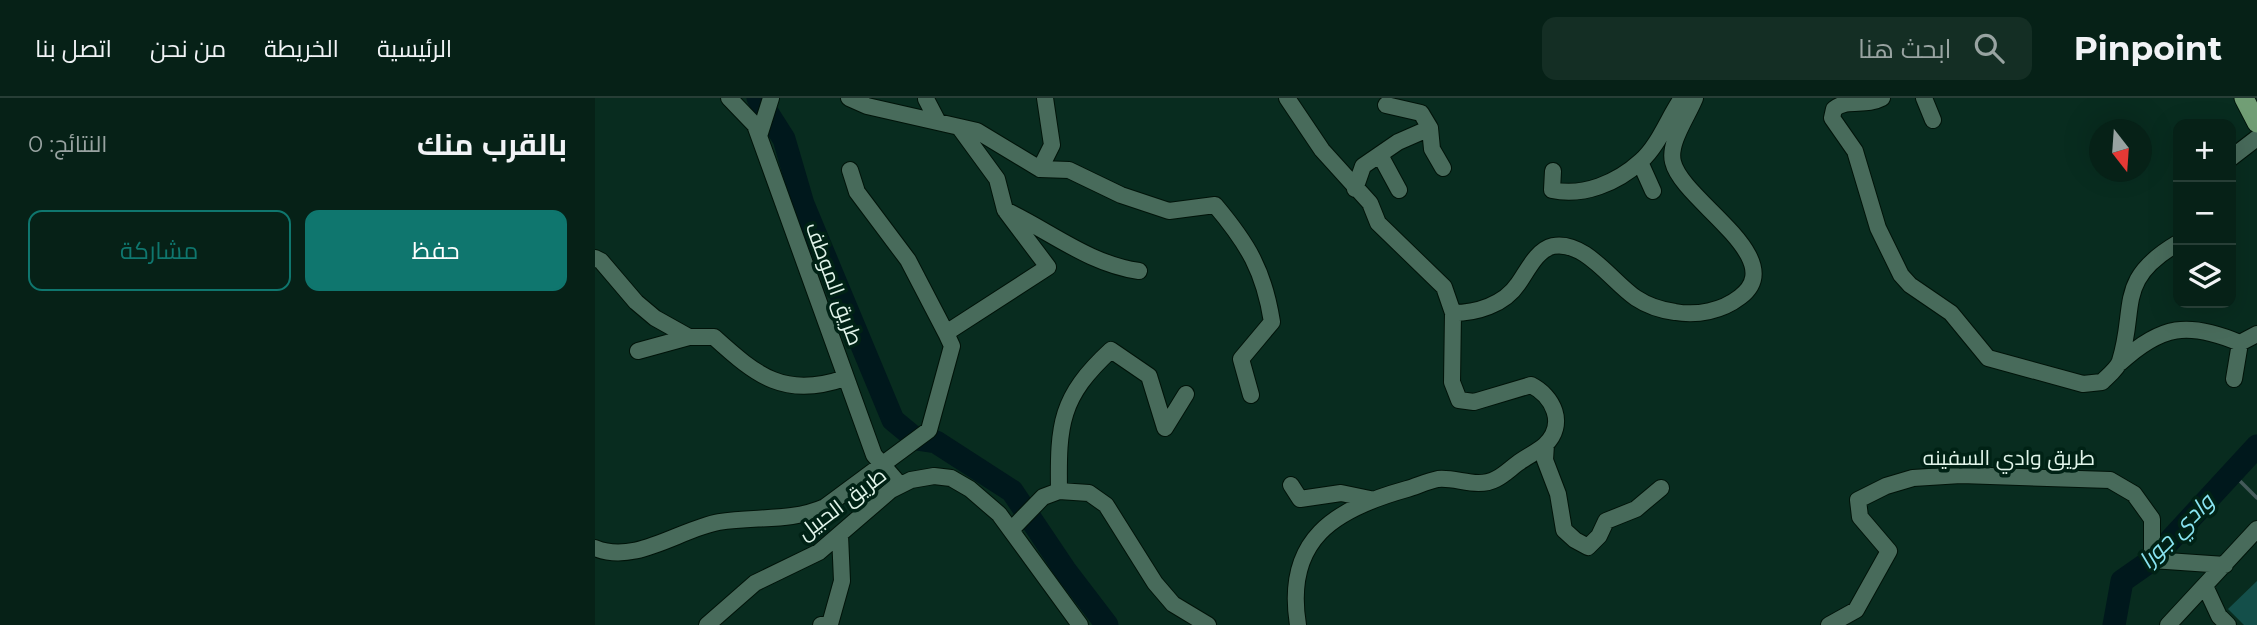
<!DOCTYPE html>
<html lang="ar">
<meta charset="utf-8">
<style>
:root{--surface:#062117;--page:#142e24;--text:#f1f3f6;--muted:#98a3a1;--line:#273e36;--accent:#0f766e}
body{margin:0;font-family:Montserrat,Cairo,sans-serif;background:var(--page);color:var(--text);direction:rtl}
.controls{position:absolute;right:21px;top:21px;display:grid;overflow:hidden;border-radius:14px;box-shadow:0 7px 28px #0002}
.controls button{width:63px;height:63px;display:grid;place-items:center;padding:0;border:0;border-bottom:2px solid var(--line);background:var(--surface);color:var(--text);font:35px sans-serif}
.compass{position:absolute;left:1494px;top:21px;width:63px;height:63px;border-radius:50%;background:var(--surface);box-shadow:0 7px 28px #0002;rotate:163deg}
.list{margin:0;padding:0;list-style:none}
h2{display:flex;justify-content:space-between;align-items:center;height:91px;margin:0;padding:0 28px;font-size:30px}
h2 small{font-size:23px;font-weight:400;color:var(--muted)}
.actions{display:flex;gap:14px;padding:21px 28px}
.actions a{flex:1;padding:16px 0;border:2px solid var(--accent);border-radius:14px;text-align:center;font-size:24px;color:var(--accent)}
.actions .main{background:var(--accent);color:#fff}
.icon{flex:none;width:38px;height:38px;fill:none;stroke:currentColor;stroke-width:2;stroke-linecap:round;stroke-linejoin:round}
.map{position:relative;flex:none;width:1662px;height:527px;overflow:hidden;direction:ltr}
header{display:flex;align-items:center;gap:42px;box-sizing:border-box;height:98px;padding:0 35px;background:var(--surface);border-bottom:2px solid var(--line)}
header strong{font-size:33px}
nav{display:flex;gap:38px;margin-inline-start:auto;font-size:24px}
.search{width:490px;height:63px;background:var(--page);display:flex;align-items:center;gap:18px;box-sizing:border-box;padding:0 24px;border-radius:14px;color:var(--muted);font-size:26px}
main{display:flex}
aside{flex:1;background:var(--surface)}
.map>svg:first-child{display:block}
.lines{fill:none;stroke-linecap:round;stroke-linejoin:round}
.stream{stroke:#445a5a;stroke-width:3.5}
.river{stroke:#00181c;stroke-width:23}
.building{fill:#144f4a}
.minor-casing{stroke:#001309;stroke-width:18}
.major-casing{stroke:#001309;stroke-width:21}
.minor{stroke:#486b5b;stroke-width:16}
.major{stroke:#719e75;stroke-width:19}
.labels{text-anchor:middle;stroke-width:7;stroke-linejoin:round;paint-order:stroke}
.street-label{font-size:21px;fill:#e1f4ea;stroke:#002215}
.water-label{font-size:23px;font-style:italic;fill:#89e5f3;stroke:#002215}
</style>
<header>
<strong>Pinpoint</strong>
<div class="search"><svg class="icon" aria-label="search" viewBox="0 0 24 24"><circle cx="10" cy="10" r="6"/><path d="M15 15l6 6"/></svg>ابحث هنا</div>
<nav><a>الرئيسية</a><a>الخريطة</a><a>من نحن</a><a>اتصل بنا</a></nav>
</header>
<main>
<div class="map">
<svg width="1662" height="527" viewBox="0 0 1662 527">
<rect width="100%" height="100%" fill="#082c1f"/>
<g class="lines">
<path class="stream" d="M1637,375l25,25"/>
<path class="river" d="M163,0l26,41 19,65 90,216 23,19 20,3 76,49 53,79 42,55
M1519,527l8,-44 30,-21 105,-114"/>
</g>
<path class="building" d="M1662,483v44h-13l-16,-16z"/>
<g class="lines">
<defs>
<path id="minor" d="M134,0l26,27 119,330 26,30
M254,0l18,8 110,25 63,38 29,1 52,25 48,16 46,-6c33,39 49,66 57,117l-31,37 10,36
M692,0l35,52 48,53 8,20 66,64 9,26 -1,69 7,18 15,2 57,-17c22,11 36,39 14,60 -8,7 -19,12 -27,18 -7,5 -14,12 -22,16 -19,10 -39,-2 -58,0 -10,2 -21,7 -31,10 -72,20 -123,50 -109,136
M1287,0c-17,9 -34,0 -48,11l-2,9 23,33 23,77 23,47 9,10 41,28 37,45 95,26 19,-2c6,-6 16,-14 18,-21 17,-55 -5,-81 58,-118
M1329,0l9,22
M331,1l12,23
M364,29l38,52 8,31c45,21 84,54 134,61
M835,30l2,21 11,19
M164,38l12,-38
M785,57l19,35
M1636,60l26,-20
M1045,64l13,29
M445,71l12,-24 -7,-47
M255,72l7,22 51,68 38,73 102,-66 -43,-57
M958,73l-1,19c31,7 65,-7 89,-29 18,-16 27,-43 41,-63
M760,91l8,-23 35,-24 32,-14 -9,-15 -35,-8
M0,160l6,3 35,41 19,16 34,19
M858,215c23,0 51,-8 65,-29 9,-12 18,-34 35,-38 32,-6 59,36 83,52 12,8 24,12 39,14 22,4 47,-1 65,-15 51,-39 -58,-96 -67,-135 -5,-19 15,-46 22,-64
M1645,245l17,-9
M43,253l51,-14h25c43,39 71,62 131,41
M1525,265c41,-38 68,-42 120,-20l-6,36
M951,346l-1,16 13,34 6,36 11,10 13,7 11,-11 7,-15 30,-12 25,-21
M696,387l9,14 41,-6 29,6
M464,393c-1,-67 1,-94 52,-141l38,26 16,52 21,-34
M417,431l31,-32 16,-6 30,2 17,12 49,78 18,21 35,21
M0,450c40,17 85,-19 124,-26 36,-6 72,0 106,-15l104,-77 23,-84 -6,-13
M1611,490l13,28 9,9
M112,527l48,-42 64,-31 72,-62 20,-10 23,-4 17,2 19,11 29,25 81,111
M226,527l9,-1 12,-43 -2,-46
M1234,527l27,-15 33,-59 -29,-34 -2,-17 28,-14 27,-8 48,-3 149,5 24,14 18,25v41l73,5
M1573,527l89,-96"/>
<path id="major" d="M1649,0l13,25"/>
</defs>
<use href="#minor" class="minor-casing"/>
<use href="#major" class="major-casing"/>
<use href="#minor" class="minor"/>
<use href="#major" class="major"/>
</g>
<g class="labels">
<g class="street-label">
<text transform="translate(239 186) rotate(70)" y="7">طريق الموطف</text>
<text x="1414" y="367">طريق وادي السفينه</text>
<text transform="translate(247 406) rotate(-37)" y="7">طريق الحبيل</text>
</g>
<g class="water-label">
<text transform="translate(1581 433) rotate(-45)" y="8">وادي جورا</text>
</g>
</g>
</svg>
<div class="controls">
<button>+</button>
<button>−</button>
<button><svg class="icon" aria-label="layers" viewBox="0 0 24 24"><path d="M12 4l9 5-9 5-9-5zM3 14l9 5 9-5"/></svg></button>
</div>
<svg class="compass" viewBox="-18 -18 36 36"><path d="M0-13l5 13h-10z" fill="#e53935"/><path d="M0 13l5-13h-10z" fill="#98a3a1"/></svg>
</div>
<aside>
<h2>بالقرب منك<small>النتائج: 0</small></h2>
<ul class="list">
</ul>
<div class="actions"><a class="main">حفظ</a><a>مشاركة</a></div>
</aside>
</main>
